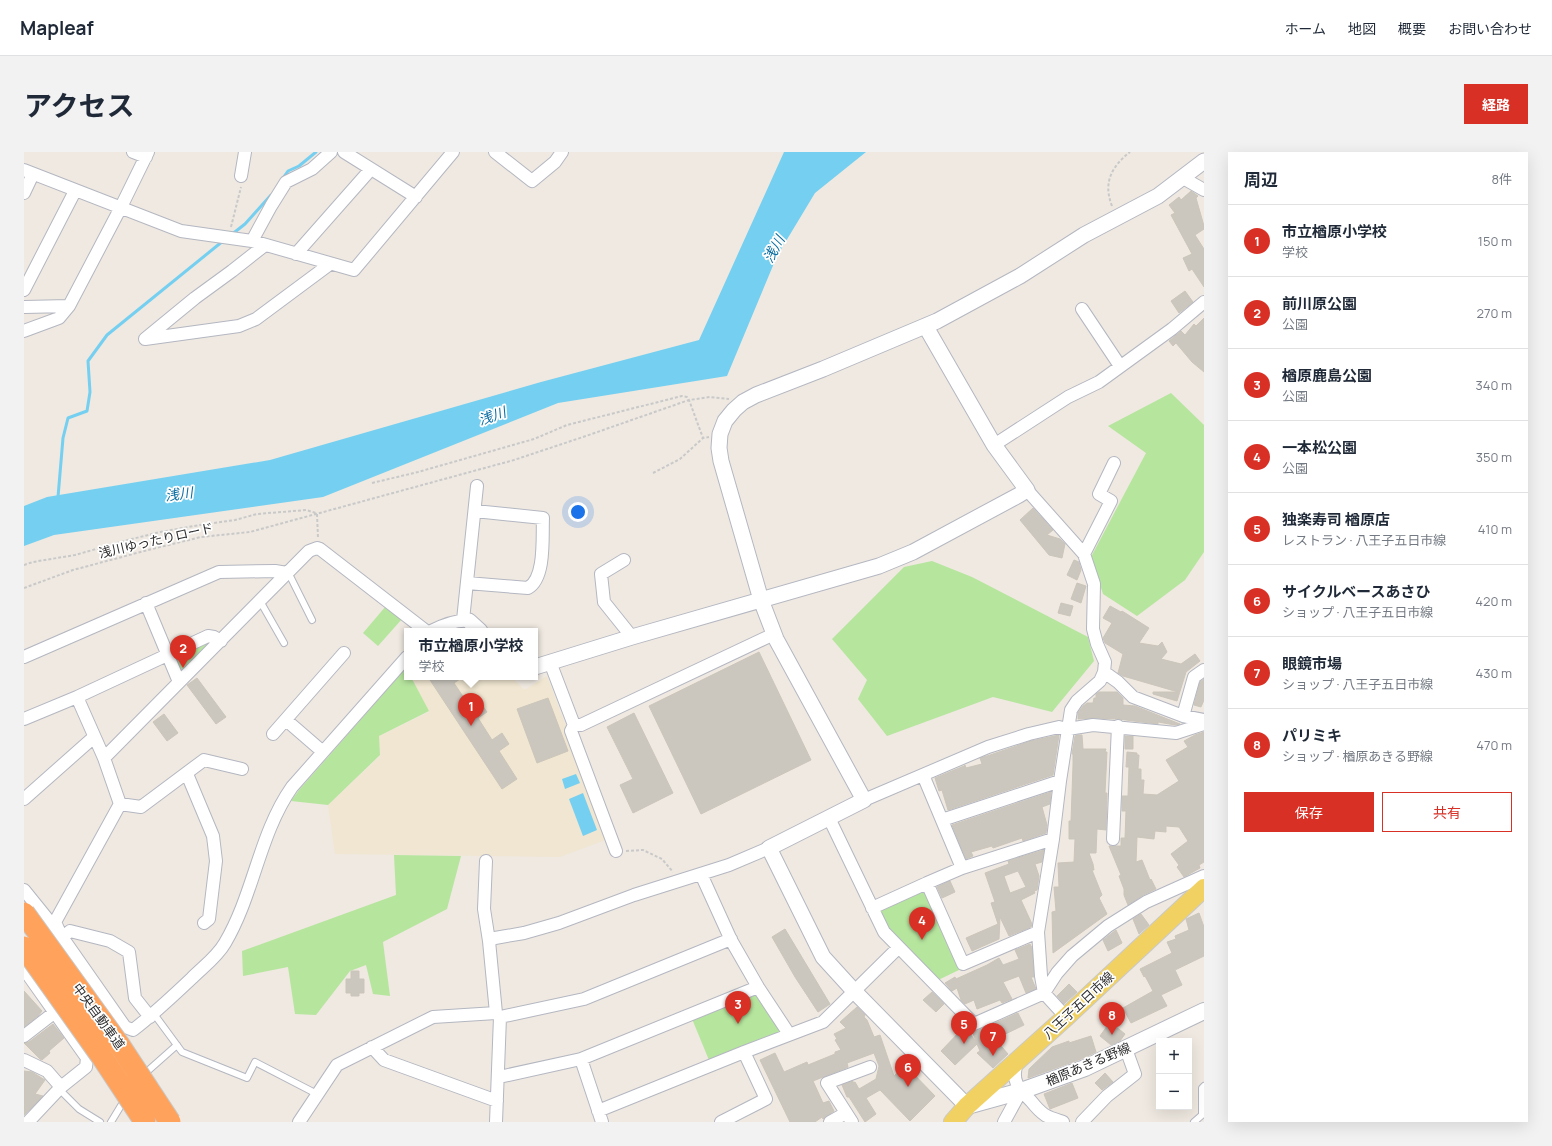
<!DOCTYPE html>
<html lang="ja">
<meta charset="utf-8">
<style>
:root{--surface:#fff;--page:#f2f2f3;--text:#1f2937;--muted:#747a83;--line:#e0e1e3;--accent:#d93025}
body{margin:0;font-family:Manrope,"Noto Sans JP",sans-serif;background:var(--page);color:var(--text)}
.controls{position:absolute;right:12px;bottom:12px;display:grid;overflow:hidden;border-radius:0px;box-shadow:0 4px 16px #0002}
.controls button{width:36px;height:36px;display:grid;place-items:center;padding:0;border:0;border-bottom:1px solid var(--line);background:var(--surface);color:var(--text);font:20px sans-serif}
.you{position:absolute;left:554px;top:360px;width:14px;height:14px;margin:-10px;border:3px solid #fff;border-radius:50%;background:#1a73e8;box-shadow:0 0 0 6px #1a73e833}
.badge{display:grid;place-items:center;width:26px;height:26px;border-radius:50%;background:var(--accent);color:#fff;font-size:13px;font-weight:700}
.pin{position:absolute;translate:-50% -33px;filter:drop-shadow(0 1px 2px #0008)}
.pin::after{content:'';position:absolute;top:21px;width:14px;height:12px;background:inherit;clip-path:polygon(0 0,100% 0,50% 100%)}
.popup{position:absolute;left:380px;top:476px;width:134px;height:52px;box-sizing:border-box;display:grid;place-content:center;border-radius:0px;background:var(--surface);filter:drop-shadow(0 1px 3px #0005);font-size:13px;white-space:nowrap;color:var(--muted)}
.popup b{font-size:15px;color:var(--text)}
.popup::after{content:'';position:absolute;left:50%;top:100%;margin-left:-8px;border:8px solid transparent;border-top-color:var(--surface)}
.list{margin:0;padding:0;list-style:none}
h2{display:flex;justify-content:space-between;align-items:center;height:52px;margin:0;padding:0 16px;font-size:17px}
h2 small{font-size:13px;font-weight:400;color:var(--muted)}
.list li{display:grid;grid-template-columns:26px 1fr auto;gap:12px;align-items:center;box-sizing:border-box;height:72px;padding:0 16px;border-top:1px solid var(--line)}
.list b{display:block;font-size:15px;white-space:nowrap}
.list p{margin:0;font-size:13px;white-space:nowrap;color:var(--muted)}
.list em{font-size:13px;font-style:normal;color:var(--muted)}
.actions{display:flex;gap:8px;padding:12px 16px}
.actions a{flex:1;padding:9px 0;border:1px solid var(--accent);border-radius:0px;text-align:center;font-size:14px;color:var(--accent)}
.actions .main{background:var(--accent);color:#fff}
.map{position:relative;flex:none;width:1180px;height:970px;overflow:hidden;border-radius:0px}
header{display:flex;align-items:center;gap:24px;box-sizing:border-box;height:56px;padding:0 20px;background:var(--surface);border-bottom:1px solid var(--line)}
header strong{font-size:19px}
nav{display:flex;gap:22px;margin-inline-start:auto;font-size:14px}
.intro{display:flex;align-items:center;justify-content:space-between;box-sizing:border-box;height:96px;padding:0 24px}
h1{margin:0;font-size:28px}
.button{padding:10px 18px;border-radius:0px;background:var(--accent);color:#fff;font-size:14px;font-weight:700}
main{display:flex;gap:24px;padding:0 24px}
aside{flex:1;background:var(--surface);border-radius:0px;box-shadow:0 4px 16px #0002}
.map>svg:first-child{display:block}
.education{fill:#f0e6d1}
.green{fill:#b6e59e}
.water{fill:#75cff0}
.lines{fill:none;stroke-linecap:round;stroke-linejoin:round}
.stream{stroke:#75cff0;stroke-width:3}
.building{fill:#cbc7bf;stroke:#cbc5ba;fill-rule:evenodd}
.service-casing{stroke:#b4b7c1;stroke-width:8}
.minor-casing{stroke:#b4b7c1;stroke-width:14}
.tertiary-casing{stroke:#b4b7c1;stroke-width:17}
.secondary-casing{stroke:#b4b7c1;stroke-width:18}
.primary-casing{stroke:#c9c9c9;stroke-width:20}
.path{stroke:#c9c9c9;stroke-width:2;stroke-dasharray:3 2;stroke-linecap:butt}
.service{stroke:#fff;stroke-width:6}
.minor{stroke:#fff;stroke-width:12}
.tertiary{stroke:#fff;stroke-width:15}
.secondary{stroke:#fff;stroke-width:16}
.primary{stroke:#f2d163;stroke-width:18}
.motorway-bridge-casing{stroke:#c9c9c9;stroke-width:23;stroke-linecap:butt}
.motorway-bridge{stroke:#ffa35c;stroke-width:21}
.labels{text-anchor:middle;stroke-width:3.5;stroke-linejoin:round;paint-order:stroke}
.street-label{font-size:13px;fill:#2e2e2e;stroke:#fff}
.water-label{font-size:14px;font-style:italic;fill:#0d6fa3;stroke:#fff}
</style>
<header>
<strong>Mapleaf</strong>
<nav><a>ホーム</a><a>地図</a><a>概要</a><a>お問い合わせ</a></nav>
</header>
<div class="intro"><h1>アクセス</h1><a class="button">経路</a></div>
<main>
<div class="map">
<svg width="1180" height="970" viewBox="0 0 1180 970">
<rect width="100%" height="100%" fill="#efe9e1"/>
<path class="education" d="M523,524l61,163 -48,18 -225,-3 -7,-49 52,-49 -1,-20 50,-24 -18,-35h101l11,12h3z"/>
<path class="green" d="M1147,241l33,32v127l-19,28 -48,36 -34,-22 -12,-37 55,-104 -38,-27z
M908,409l40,16 116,60 6,24 -42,51 -59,-15 -106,39 -29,-37 9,-19 -35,-41 72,-72z
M362,454l16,13 -24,27 -15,-13z
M190,485l-35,45 -13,-28z
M382,516l1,9h4l18,34 -50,25 1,19 -52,50 -37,-4 8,-11z
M370,703l67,1 -14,53 -64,33 7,54 -17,-2 -7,-29 -16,6 -34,44 -21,-1 -7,-47 -45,9 -1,-25 154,-56z
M903,731l36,81 -2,5 -29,14 -60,-75z
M734,835l31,47 -78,31 -21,-51z"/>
<path class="water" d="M760,0h82l-51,41 -38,63 -50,120 -169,27 -235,94 -269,38 -30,11v-40l23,-9 223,-37 271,-78 158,-42z
M552,622l4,9 -15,6 -3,-10z
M559,641l14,37 -14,6 -14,-37z"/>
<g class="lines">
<path class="stream" d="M259,26l5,-7 11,-5 17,-14
M207,83l14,-11 26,-29
M34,345l5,-59 5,-20 19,-7 3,-19 -2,-31 19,-26 116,-94"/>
</g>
<path class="building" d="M1167,39l7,5 -2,2 8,28v3l-9,6 9,14v38l-12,-18 -3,2 -6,-13 9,-4 -21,-39 4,-2 -6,-8 10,-8 2,3z
M1161,139l8,11 -14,11 -8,-12z
M1180,166v54l-12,-10 -16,-19 -3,3 -4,-5 12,-10 4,4 9,-11 2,2z
M1009,356l20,22 -6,5 13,4 5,5 -3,14 -13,-3 -29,-35z
M1050,408l5,2 2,8 -4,10 -10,-5z
M1053,431l9,3 -5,17 -10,-4z
M1037,451l12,3 -3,10 -12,-3z
M1086,454l11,6 1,-1 27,17 -10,15 19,3 4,-4 5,10 -6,7 20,5 14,-10 5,7 -14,11 -9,29 -24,-7v-2h25l-55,-16 -5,-3 5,-19 -18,-11 -2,-5 9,-15 -9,-5z
M735,500l52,108 -110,54 -52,-108z
M404,525h35l-9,6 12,18 9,-6 12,17 -9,6 14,22 10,-7 7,11 -10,7 18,28 -15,10z
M173,526l29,39 -10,7 -29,-39z
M1180,527v21l-3,7 -7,-2 6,-23z
M1075,540h18l6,6v7l12,1 45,18 -5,1 -17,-3v2l-40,-5 -24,-1 -16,1v-6l5,-7 4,-3h6l1,-5h2v-4z
M524,546l20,53 -31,12 -20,-54z
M610,561l39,80 -40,20 -13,-28 13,-6 -26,-52z
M140,562l14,19 -11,8 -14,-19z
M1180,580v130l-5,3 1,3 -16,9 -7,-10 2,-2 -8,-11 17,-13 -9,-14 -13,-1v6l-11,-1 -1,8 -17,-2 -1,25 6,-2 8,20 1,-1 5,10 -13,6 -15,10 -4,-10v-6l-5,-13 2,-1 -12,-29h12v-8h4l1,-27h-4v-15h6l1,-29h-3l1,-15 10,1v2h2l-1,14h3v11h3l-1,14 14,1 22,-14 -13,-21 22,-13 -4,-6 11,-6z
M1035,583l-6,40 -105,35 -6,-20 -3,1 -4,-13 29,-12 1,-1 1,3 16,-4 -2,-6 7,-2 44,-15z
M1054,583h4l1,14h23l-1,3h2l-2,41h2v3l-1,34 -9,-1 -1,24h-7l4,11 1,6h-2l10,25 -3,3 8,16 -54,39 -1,-41 4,-1 -2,-24h5l-1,-24 16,-1 1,-23h-6v-18h2l2,-56v-11h-1l3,-18z
M1101,584h8v13h-8z
M1027,640l-1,12 -8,3 5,18 -1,8 -23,8 -1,-3 -29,10 -1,-2 -21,6 2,4 -7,3 -14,-34z
M1020,698l-2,12 -7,2 4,12 -2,14 -3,1 1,2 -14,7 11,24 -1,3 -22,9 -9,-19 -1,22 -27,12 -6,-13 32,-14 -7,-21 4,-1 -10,-29 24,-9 -1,-3zM994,719l8,16 -16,6 -6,-17z
M926,729l5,11 -13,6 -5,-11z
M1175,761l5,14v29l-29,14 7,15 -21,10 6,11 -36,17 -8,-15 30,-17 -8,-15 -1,1 -4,-8 32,-16 -5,-11 9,-3 -1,-3 14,-6 -3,-11z
M1117,762l8,11 -10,9 -6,-15z
M761,777l45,75 -12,8 -23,-35 -23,-40z
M1092,778l6,13 -14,8 -5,-11z
M1006,792l2,4 2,29h-3l5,12 -10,4 -7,-17 -16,6 9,17 -10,4 -2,-3 -23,9 -3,-9 -9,4 -4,-4 -4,-12 -5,3 -7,-8 10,-6 1,2 31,-14 12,-7 4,7 16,-6 -4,-9z
M327,819h8v8h5v14h-5v3h-8v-3h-5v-14h5z
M1045,832l8,8 -13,12 -7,-8z
M0,839l18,20 -4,5 -14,11z
M908,840l12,12 -8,8 -13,-12z
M833,855l8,8 -1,2 3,3 7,17 6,-2 14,41 11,-11 30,31 -25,25 -30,-31 -14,8 10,16 -11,8 -16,-25h-2l-5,-12 11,-4v2l2,-1 4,7 17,-10 3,-13 -5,-13 -27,10 1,4 -2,1 -33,13 10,22 6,-2 5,10 -11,8 -1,-2 -7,5h-25l-30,-62 15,-7 9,19 23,-10 1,3 27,-11v-2l6,-2 -6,-10 2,-1 -3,-5 12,-6 -6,-6z
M994,861l6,12 -29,14 13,15 -15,14 -16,-15 3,-2 -3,-7 -22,21 -14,-14 23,-24 12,14 -4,-10h5z
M1086,870l15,12 -5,7 -9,4 -11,-9z
M29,872l11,14 -15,13 1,2 -8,7 -2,-1 -16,-16 5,-1z
M1067,884l5,16 -15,7 -53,19 1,-9 23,-22 17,-6v2z
M0,919l8,1 13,8 -10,14 8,2 -19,19z
M1081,921l8,9 -11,8 -7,-7z
M1048,931l6,15 -28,11 -6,-15z"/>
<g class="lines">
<defs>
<path id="service" d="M264,420l24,48
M236,449l24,42
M130,862l28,38 65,26 8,-16 62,32
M118,924l35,-31
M35,937l20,20 21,13
M87,970l14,-23
M1170,970l8,-7v-27l2,-2"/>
<path id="minor" d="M109,0l13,5
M320,0l72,45
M471,0l37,29 23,-19 7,-10
M0,18l157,61 71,10 102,29 99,-118
M217,24l4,-24
M1159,26l21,12
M0,41l9,-19
M228,89l19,-35 15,-24 26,-13 19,-17
M241,93l-33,26 -37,27 -50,41 94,-13 17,-7 74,-55
M272,102l75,-85
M0,138l51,-99
M0,155l45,-1
M1058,157l38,57
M0,179l35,-13 10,-12 52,-99 27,-55
M970,293l74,-48 31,-15 73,-53 32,-27
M1003,338l57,64 10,30 -1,45 4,15 8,18 -1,10 -4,9 -23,20 -6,9 -11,71 -7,58 -15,93 3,44 3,17 22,24
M1060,402l27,-53 -12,-7 15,-31
M600,408l-23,14 3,28 28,35
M443,431l61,5c18,-10 14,-52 15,-70l-68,-7
M122,451l33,79
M439,468l14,-134
M407,479c12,-6 26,-12 38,-10
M0,505l195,-85 56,-1 12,2
M526,510l24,63 -3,6 45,120
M1080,520l14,10 15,15 50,19 21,4
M53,545l27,61
M1159,564l11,-39 10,-7
M0,567l53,-22 131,-61 6,1 7,4
M262,568l37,32
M550,573h7l193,-91
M249,582l71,-81
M163,622l26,62 3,25 -7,58 -5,4
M899,623l39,93
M0,647l70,-62
M840,648l124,-53 41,-13 30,-7 9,2 25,-4 83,8 28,-9
M96,652l21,3 63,-47 38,9
M805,666l55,114 90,92 70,-31 13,-20 15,-17 36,-30 38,-24 58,-26
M918,668l118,-39
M1089,687l5,-113
M462,709l-2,48 5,32
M677,722l30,66 27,47 31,47
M903,731l35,-15 91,-29
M0,738l38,47 63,90 8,3c21,-16 40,-34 59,-52 11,-11 25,-21 33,-35 29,-49 34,-109 67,-156l115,-130
M848,756l55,-25 36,81 75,-32
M35,779l-4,-9 65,-118 -16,-46 205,-207 8,-3 3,1 106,82
M33,790l13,-11 40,10 19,11 6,46 15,19
M0,817l63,89 -1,9 -25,20 -33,35
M472,861l-7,-72 6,-3 29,-5 35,-10 75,-28 95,-30 40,-17
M476,865l84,-18 147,-60
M0,884l31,-24
M348,895l12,13 113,41
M557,907l177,-72
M0,908l23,11 14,16
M994,908c-8,20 0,28 13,41 4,5 8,10 14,14 5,3 12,5 18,7
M475,925l82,-18 21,63
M574,959l146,-59 79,-30 75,-74
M275,970l38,-57 96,-48 63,-4 4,4 -4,105
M697,970l45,-23 -22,-47
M806,970l16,-9
M828,970l-25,-39 43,-16
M980,970l17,-31
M1058,970l25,-26 28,-22 -9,-25"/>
<path id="tertiary" d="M445,469l11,10
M511,515l97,-30 247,-71 34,-14 106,-57 8,-5 -33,-45 -68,-118
M943,954l-113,-115 -31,-34 -54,-109 95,-48 -88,-161 -15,-39 -40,-139 -2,-13 1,-14 5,-13 9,-11 9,-8 13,-7 67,-26 114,-48 83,-45 64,-41 74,-39 46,-35"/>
<path id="secondary" d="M943,954l54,-15 64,-23 119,-57"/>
<path id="primary" d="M929,970l14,-16 99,-89 138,-129"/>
</defs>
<use href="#service" class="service-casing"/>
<use href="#minor" class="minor-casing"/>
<use href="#tertiary" class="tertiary-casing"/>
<use href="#secondary" class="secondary-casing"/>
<use href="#primary" class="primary-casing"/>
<path class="path" d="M1088,54c-9,-23 -1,-39 18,-54
M207,75l10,-40
M629,321l27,-14 23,-21 6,-1
M348,331l46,-11 116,-33 33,-14 115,-29 5,1 2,3 14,38
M293,362l1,24
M0,413l9,-3 42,-7 53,-15 32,-8 40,-7 35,-5 22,-6 49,-4 10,3
M0,436l49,-18 75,-20 53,-13 49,-5 264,-72 72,-24 103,-36 21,-3 19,2
M602,699l17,-1 19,9 11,13"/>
<use href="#service" class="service"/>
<use href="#minor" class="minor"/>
<use href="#tertiary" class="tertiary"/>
<use href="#secondary" class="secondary"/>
<use href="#primary" class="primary"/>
<defs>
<path id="motorway-bridge" d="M0,761l96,133 50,76
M0,795l78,110 43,65"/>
</defs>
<use href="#motorway-bridge" class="motorway-bridge-casing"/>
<use href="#motorway-bridge" class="motorway-bridge"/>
</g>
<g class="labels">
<g class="street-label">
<text transform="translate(132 388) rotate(-13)" y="5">浅川ゆったりロード</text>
<text transform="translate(1054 853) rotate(-43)" y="5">八王子五日市線</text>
<text transform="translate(75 864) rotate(54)" y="5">中央自動車道</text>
<text transform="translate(1064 912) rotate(-23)" y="5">楢原あきる野線</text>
</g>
<g class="water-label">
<text transform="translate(750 97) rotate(-61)" y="5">浅川</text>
<text transform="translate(468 264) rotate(-19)" y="5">浅川</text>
<text transform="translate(155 342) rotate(-7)" y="5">浅川</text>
</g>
</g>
</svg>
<div class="controls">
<button>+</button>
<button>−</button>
</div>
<div class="you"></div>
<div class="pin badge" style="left:447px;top:574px">1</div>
<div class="popup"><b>市立楢原小学校</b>学校</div>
<div class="pin badge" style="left:159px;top:516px">2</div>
<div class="pin badge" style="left:714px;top:872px">3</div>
<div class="pin badge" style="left:898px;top:788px">4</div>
<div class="pin badge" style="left:940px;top:892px">5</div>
<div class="pin badge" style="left:884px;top:935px">6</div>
<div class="pin badge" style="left:969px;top:904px">7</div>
<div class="pin badge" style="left:1088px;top:883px">8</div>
</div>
<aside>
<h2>周辺<small>8件</small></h2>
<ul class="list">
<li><span class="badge">1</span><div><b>市立楢原小学校</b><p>学校</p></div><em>150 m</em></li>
<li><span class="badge">2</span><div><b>前川原公園</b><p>公園</p></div><em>270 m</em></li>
<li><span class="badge">3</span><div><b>楢原鹿島公園</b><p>公園</p></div><em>340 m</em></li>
<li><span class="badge">4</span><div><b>一本松公園</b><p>公園</p></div><em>350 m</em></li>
<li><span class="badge">5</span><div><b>独楽寿司 楢原店</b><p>レストラン · 八王子五日市線</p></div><em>410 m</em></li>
<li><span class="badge">6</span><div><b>サイクルベースあさひ</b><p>ショップ · 八王子五日市線</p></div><em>420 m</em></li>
<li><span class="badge">7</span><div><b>眼鏡市場</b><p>ショップ · 八王子五日市線</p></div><em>430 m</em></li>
<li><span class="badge">8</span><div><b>パリミキ</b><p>ショップ · 楢原あきる野線</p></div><em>470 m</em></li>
</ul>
<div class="actions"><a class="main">保存</a><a>共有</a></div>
</aside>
</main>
